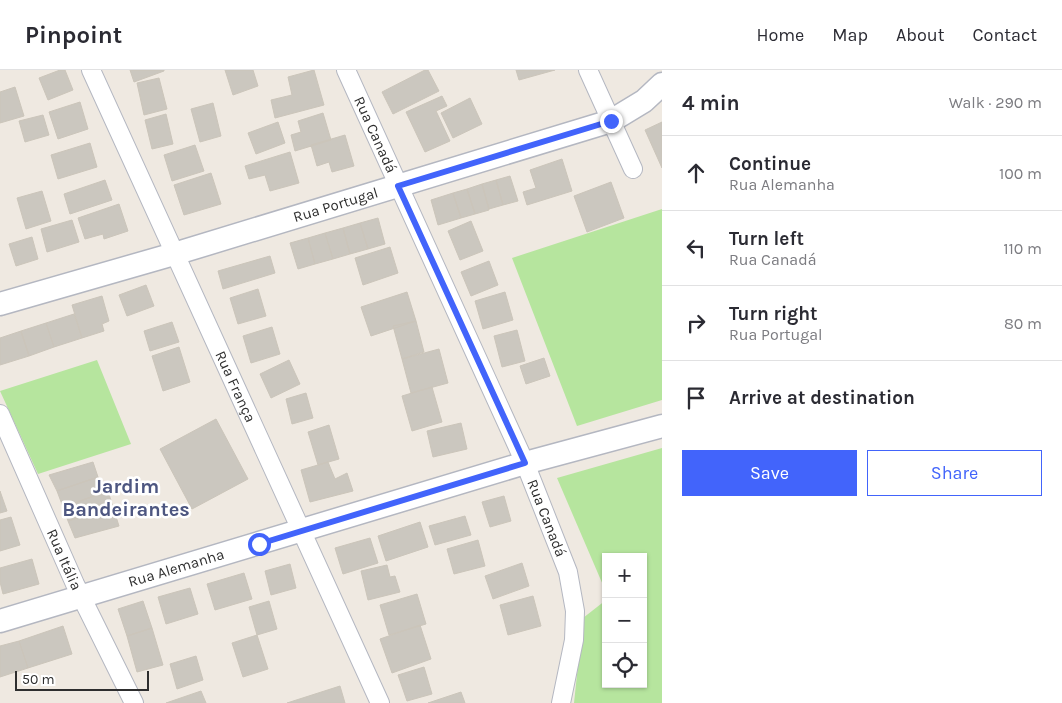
<!DOCTYPE html>
<meta charset="utf-8">
<style>
:root{--surface:#fff;--page:#f7f7f7;--text:#2b2b33;--muted:#7c7c81;--line:#e1e1e2;--accent:#4264fb}
body{margin:0;font-family:Karla,sans-serif;background:var(--page);color:var(--text)}
.controls{position:absolute;right:15px;bottom:15px;display:grid;overflow:hidden;border-radius:0px;box-shadow:0 1px 4px #0004}
.controls button{width:45px;height:45px;display:grid;place-items:center;padding:0;border:0;border-bottom:1px solid var(--line);background:var(--surface);color:var(--text);font:25px sans-serif}
.scale{position:absolute;left:15px;bottom:12px;width:134px;box-sizing:border-box;padding-left:5px;border:2px solid #2e2e2e;border-top:0;font-size:14px;line-height:18px;white-space:nowrap;color:#2e2e2e;-webkit-text-stroke:4px #fff;paint-order:stroke}
.stop{position:absolute;width:15px;height:15px;margin:-11px;border:4px solid #4264fb;border-radius:50%;background:#fff}
.stop.end{background:#4264fb;border-color:#fff;box-shadow:0 1px 5px #0008}
.list{margin:0;padding:0;list-style:none}
h2{display:flex;justify-content:space-between;align-items:center;height:65px;margin:0;padding:0 20px;font-size:21px}
h2 small{font-size:16px;font-weight:400;color:var(--muted)}
.list li{display:grid;grid-template-columns:32px 1fr auto;gap:15px;align-items:center;box-sizing:border-box;height:75px;padding:0 20px;border-top:1px solid var(--line)}
.list b{display:block;font-size:19px;white-space:nowrap}
.list p{margin:0;font-size:16px;white-space:nowrap;color:var(--muted)}
.list em{font-size:16px;font-style:normal;color:var(--muted)}
.actions{display:flex;gap:10px;padding:15px 20px}
.actions a{flex:1;padding:11px 0;border:1px solid var(--accent);border-radius:0px;text-align:center;font-size:18px;color:var(--accent)}
.actions .main{background:var(--accent);color:#fff}
.icon{flex:none;width:28px;height:28px;fill:none;stroke:currentColor;stroke-width:2;stroke-linecap:round;stroke-linejoin:round}
.map{position:relative;flex:none;width:662px;height:633px;overflow:hidden}
header{display:flex;align-items:center;gap:30px;box-sizing:border-box;height:70px;padding:0 25px;background:var(--surface);border-bottom:1px solid var(--line)}
header strong{font-size:24px}
nav{display:flex;gap:28px;margin-inline-start:auto;font-size:18px}
main{display:flex}
aside{flex:1;background:var(--surface)}
.map>svg:first-child{display:block}
.green{fill:#b6e59e}
.building{fill:#cbc7bf;stroke:#cbc5ba}
.lines{fill:none;stroke-linecap:round;stroke-linejoin:round}
.minor-casing{stroke:#b4b7c1;stroke-width:20}
.tertiary-casing{stroke:#b4b7c1;stroke-width:25}
.minor{stroke:#fff;stroke-width:18}
.tertiary{stroke:#fff;stroke-width:22}
.route{stroke:#4264fb;stroke-width:6}
.labels{text-anchor:middle;stroke-width:5;stroke-linejoin:round;paint-order:stroke}
.street-label{font-size:15px;fill:#2e2e2e;stroke:#fff}
.district-label{font-size:20px;font-weight:bold;fill:#4d5680;stroke:#fff}
</style>
<header>
<strong>Pinpoint</strong>
<nav><a>Home</a><a>Map</a><a>About</a><a>Contact</a></nav>
</header>
<main>
<div class="map">
<svg width="662" height="633" viewBox="0 0 662 633">
<rect width="100%" height="100%" fill="#efe9e1"/>
<path class="green" d="M662,139v191l-85,26 -65,-168z
M97,290l34,84 -93,30 -38,-83z
M662,378v255h-88l9,-85 23,-18v84h37v-127h-37v35l-49,-114z"/>
<path class="building" d="M60,0h5l8,20 -25,10 -9,-22z
M130,0h34v1l-30,11z
M225,0h28l5,16 -25,9z
M314,0l10,35 -49,13 -4,-18 21,-5 -4,-18z
M425,0h3l11,21 -46,23 -11,-22z
M516,0h39l-36,10z
M159,8l8,31 -23,6 -7,-32z
M15,17l9,29 -24,7v-31z
M442,26l5,10 -11,5 14,30 -25,11 -19,-40z
M470,28l12,26 -29,14 -12,-25z
M80,32l8,27 -30,10 -9,-27z
M213,33l8,33 -21,6 -9,-33z
M323,43l8,27 -36,11 -4,-16 10,-3 -3,-11z
M166,44l7,30 -21,5 -7,-29z
M43,45l6,20 -24,7 -6,-21z
M278,52l7,21 -29,11 -8,-21z
M662,52v46l-17,-38z
M345,65l9,31 -22,6 -3,-10 -12,4 -6,-21z
M90,73l7,24 -39,12 -7,-24z
M195,75l9,26 -32,10 -8,-26z
M290,82l9,31 -29,8 -5,-16 -16,4 -4,-13z
M562,89l10,32 -45,14 -4,-13 13,-4 -6,-18z
M211,103l10,31 -37,11 -10,-30z
M510,106l8,25 -15,4 -7,-25z
M105,110l7,20 -42,14 -6,-20z
M496,110l7,25 -14,4 -7,-25z
M611,112l13,36 -37,14 -13,-36z
M482,114l7,26 -14,4 -8,-25z
M467,119l8,25 -14,4 -8,-25z
M42,121l9,30 -25,8 -9,-31z
M453,123l8,25 -23,7 -7,-25z
M119,134l9,27 -24,8 -1,-5 -18,5 -7,-21z
M378,148l7,26 -17,5 -8,-26z
M72,150l7,22 -32,10 -6,-23z
M471,151l12,30 -23,9 -12,-29z
M360,153l8,26 -18,5 -7,-26z
M343,158l7,26 -17,5 -8,-26z
M325,163l8,26 -18,5 -7,-26z
M32,167l6,22 -22,7 -7,-22z
M308,168l7,26 -17,5 -8,-26z
M390,177l8,26 -35,12 -8,-27z
M270,186l5,17 -52,16 -5,-18z
M489,191l9,24 -27,11 -10,-24z
M146,215l8,21 -27,10 -8,-21z
M258,219l8,27 -28,8 -8,-26z
M407,222l9,29 -45,15 -10,-29z
M505,222l8,28 -30,9 -8,-28z
M102,226l7,25 -7,3 2,7 -22,7 -10,-33z
M74,244l8,24 -28,9 -8,-24z
M416,251l8,31 -22,7 -9,-33z
M172,252l7,20 -29,9 -6,-20z
M46,253l8,24 -25,9 -8,-25z
M272,257l8,27 -29,9 -8,-27z
M517,260l8,31 -23,6 -8,-31z
M21,261l8,25 -29,9v-27z
M179,277l11,35 -27,9 -11,-35z
M439,279l9,34 -37,10 -9,-34z
M544,288l6,18 -24,8 -6,-18z
M289,290l11,24 -29,14 -11,-24z
M432,317l10,35 -30,9 -10,-35z
M306,323l7,25 -21,6 -6,-25z
M216,349l32,60 -56,30 -32,-60z
M461,353l6,26 -34,8 -6,-26z
M329,355l10,34 -21,6 -10,-33z
M93,392l5,15 -41,14 -8,-16z
M328,392l7,17 12,-6 6,18 -43,11 -9,-32z
M98,407l5,16 -40,14 -6,-16z
M0,421l7,20 -7,2z
M108,421l5,16 -45,14 -5,-14z
M504,426l7,25 -21,6 -8,-25z
M113,437l6,19 -44,12 -7,-17z
M465,446l6,19 -36,10 -6,-19z
M11,447l9,28 -20,6v-31z
M420,452l8,25 -42,14 -8,-25z
M370,468l8,25 -35,11 -8,-26z
M478,470l7,26 -31,8 -7,-25z
M32,489l7,25 -36,10 -3,-12v-14z
M522,493l7,23 -36,13 -8,-23z
M290,494l6,24 -25,7 -6,-24z
M387,495l3,12 5,-1 5,16 -32,8 -7,-29z
M244,503l8,26 -37,11 -8,-26z
M190,518l8,26 -32,10 -8,-27z
M417,524l9,30 -37,11 -9,-30z
M533,526l8,30 -33,9 -8,-30z
M143,531l9,27 -25,8 -9,-27z
M269,531l8,28 -20,6 -8,-28z
M420,555l11,34 -39,14 -12,-34z
M63,556l9,28 -44,14 -9,-27z
M152,558l11,37 -26,7 -10,-36z
M257,565l11,34 -25,8 -11,-34z
M19,571l9,27 -28,9v-31z
M196,586l7,24 -26,9 -7,-25z
M424,597l8,27 -25,7 -9,-26z
M340,616l5,17h-58z
M201,621l5,12h-40z
M461,622l4,11h-37z"/>
<g class="lines">
<defs>
<g id="minor">
<path id="s1" d="M91,0l289,633"/>
<path id="s2" d="M346,0l179,393 43,109 7,39 -1,29 -13,63"/>
<path d="M588,0l45,99"/>
<path id="s3" d="M0,344l75,170 59,119"/>
</g>
<g id="tertiary">
<path id="s4" d="M0,234l174,-50 437,-133 33,-20 18,-17"/>
<path id="s5" d="M0,551l525,-158 137,-37"/>
</g>
</defs>
<use href="#minor" class="minor-casing"/>
<use href="#tertiary" class="tertiary-casing"/>
<use href="#minor" class="minor"/>
<use href="#tertiary" class="tertiary"/>
</g>
<g class="lines">
<path class="route" d="M259,474l266,-81 -127,-277 213,-65"/>
</g>
<g class="labels">
<g class="street-label">
<text dy="5" stroke="none"><textPath href="#s2" startOffset="71">Rua Canadá</textPath></text>
<text dy="5" stroke="none"><textPath href="#s4" startOffset="350">Rua Portugal</textPath></text>
<text dy="5" stroke="none"><textPath href="#s1" startOffset="348">Rua França</textPath></text>
<text dy="5" stroke="none"><textPath href="#s2" startOffset="491">Rua Canadá</textPath></text>
<text dy="5" stroke="none"><textPath href="#s3" startOffset="159">Rua Itália</textPath></text>
<text dy="5" stroke="none"><textPath href="#s5" startOffset="184">Rua Alemanha</textPath></text>
</g>
<g class="district-label">
<text x="126" y="423">Jardim<tspan x="126" dy="23">Bandeirantes</tspan></text>
</g>
</g>
</svg>
<div class="controls">
<button>+</button>
<button>−</button>
<button><svg class="icon" aria-label="locate" viewBox="0 0 24 24"><circle cx="12" cy="12" r="6"/><path d="M12 2v4M12 18v4M2 12h4M18 12h4"/></svg></button>
</div>
<div class="scale">50 m</div>
<div class="stop" style="left:259px;top:474px"></div>
<div class="stop end" style="left:611px;top:51px"></div>
</div>
<aside>
<h2>4 min<small>Walk · 290 m</small></h2>
<ul class="list">
<li><svg class="icon" aria-label="ahead" viewBox="0 0 24 24"><path d="M12 20V5M6 11l6-6 6 6"/></svg><div><b>Continue</b><p>Rua Alemanha</p></div><em>100 m</em></li>
<li><svg class="icon" aria-label="left" viewBox="0 0 24 24"><path d="M17 20v-9H6M10 6l-5 5 5 5"/></svg><div><b>Turn left</b><p>Rua Canadá</p></div><em>110 m</em></li>
<li><svg class="icon" aria-label="right" viewBox="0 0 24 24"><path d="M7 20v-9h11M14 6l5 5-5 5"/></svg><div><b>Turn right</b><p>Rua Portugal</p></div><em>80 m</em></li>
<li><svg class="icon" aria-label="arrive" viewBox="0 0 24 24"><path d="M6 21V4h12l-3 4 3 4H6"/></svg><div><b>Arrive at destination</b></div></li>
</ul>
<div class="actions"><a class="main">Save</a><a>Share</a></div>
</aside>
</main>
